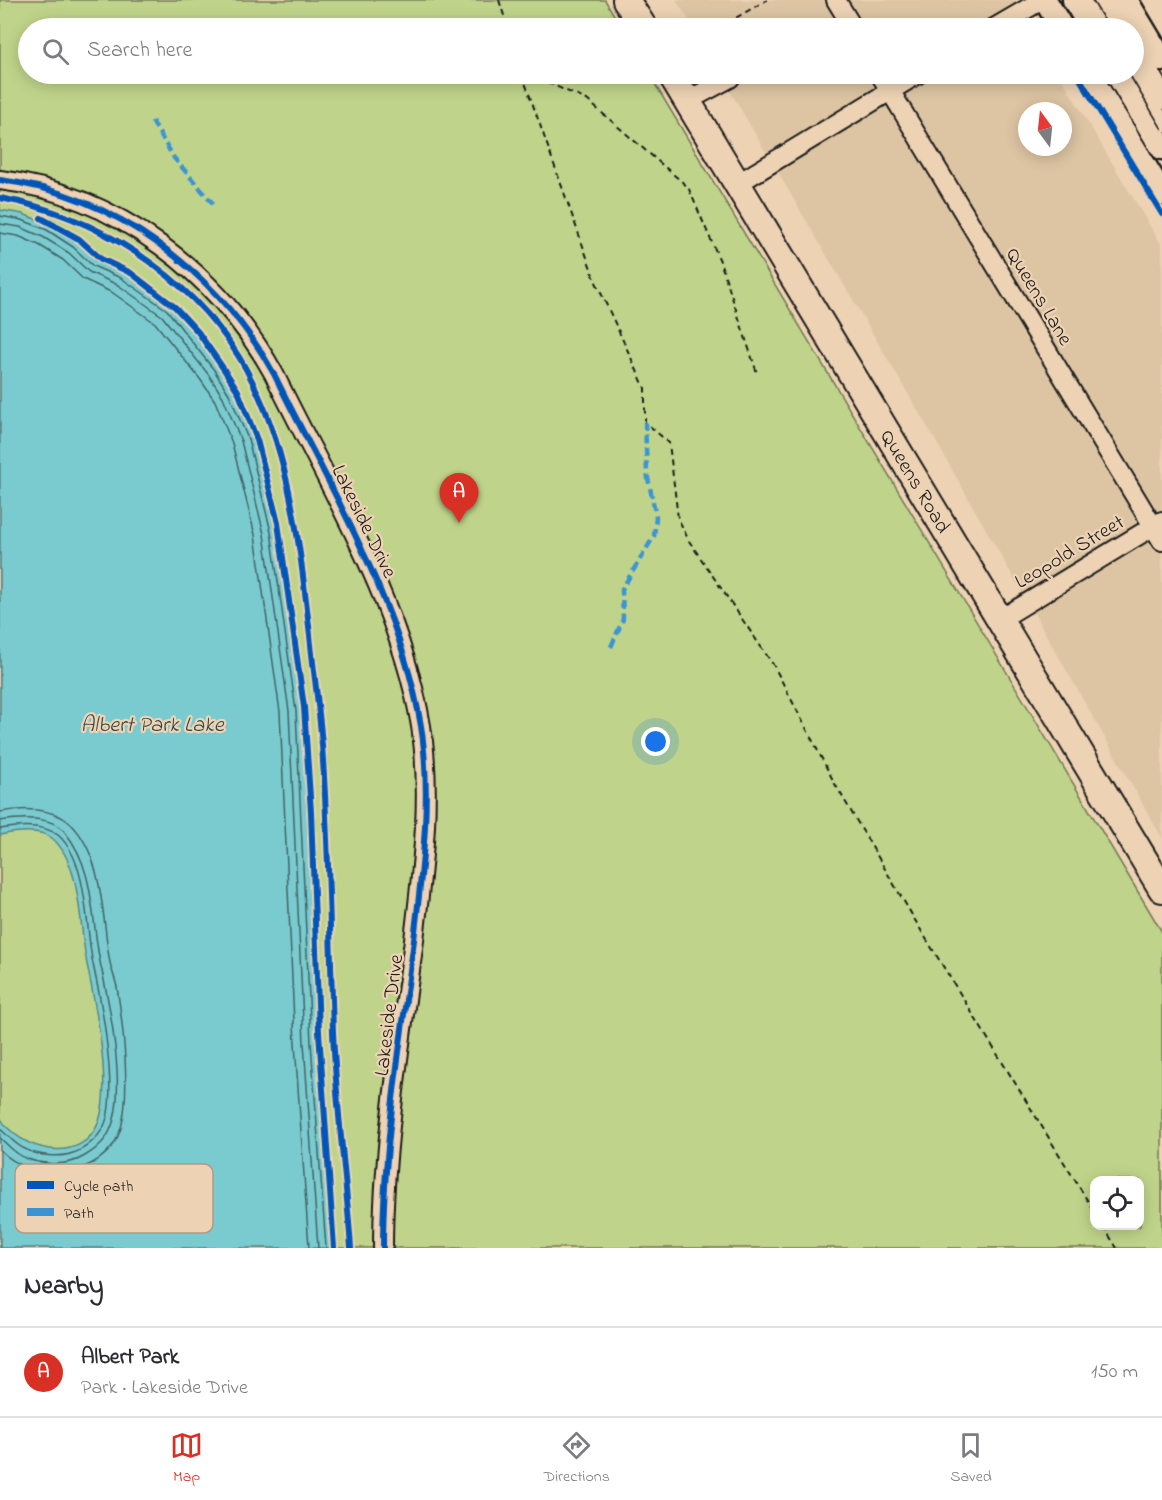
<!DOCTYPE html>
<meta charset="utf-8">
<style>
:root{--surface:#fff;--page:#f2f2f3;--text:#2b2b33;--muted:#7c7c81;--line:#e1e1e2;--accent:#d93025}
body{margin:0;font-family:"Indie Flower",sans-serif;background:var(--page);color:var(--text)}
.controls{position:absolute;right:18px;bottom:18px;display:grid;overflow:hidden;border-radius:12px;box-shadow:0 3px 15px #0003}
.controls button{width:54px;height:54px;display:grid;place-items:center;padding:0;border:0;border-bottom:2px solid var(--line);background:var(--surface);color:var(--text);font:30px sans-serif}
.compass{position:absolute;left:1018px;top:102px;width:54px;height:54px;border-radius:50%;background:var(--surface);box-shadow:0 3px 15px #0003;rotate:345deg}
.you{position:absolute;left:656px;top:742px;width:21px;height:21px;margin:-15px;border:4px solid #fff;border-radius:50%;background:#1a73e8;box-shadow:0 0 0 9px #1a73e833}
.badge{display:grid;place-items:center;width:39px;height:39px;border-radius:50%;background:var(--accent);color:#fff;font-size:20px;font-weight:700}
.pin{position:absolute;translate:-50% -50px;filter:drop-shadow(0 2px 3px #0008)}
.pin::after{content:'';position:absolute;top:32px;width:21px;height:18px;background:inherit;clip-path:polygon(0 0,100% 0,50% 100%)}
.list{margin:0;padding:0;list-style:none}
h2{display:flex;justify-content:space-between;align-items:center;height:78px;margin:0;padding:0 24px;font-size:26px}
h2 small{font-size:20px;font-weight:400;color:var(--muted)}
.list li{display:grid;grid-template-columns:39px 1fr auto;gap:18px;align-items:center;box-sizing:border-box;height:90px;padding:0 24px;border-top:2px solid var(--line)}
.list b{display:block;font-size:22px;white-space:nowrap}
.list p{margin:0;font-size:20px;white-space:nowrap;color:var(--muted)}
.list em{font-size:20px;font-style:normal;color:var(--muted)}
.icon{flex:none;width:33px;height:33px;fill:none;stroke:currentColor;stroke-width:2;stroke-linecap:round;stroke-linejoin:round}
.map{position:relative;flex:none;width:1162px;height:1248px;overflow:hidden}
.search{position:absolute;background:var(--surface);box-shadow:0 3px 15px #0003;left:18px;right:18px;top:18px;height:66px;display:flex;align-items:center;gap:15px;box-sizing:border-box;padding:0 21px;border-radius:33px;color:var(--muted);font-size:22px}
.sheet{height:168px;background:var(--surface)}
nav{display:flex;justify-content:space-around;align-items:center;box-sizing:border-box;height:84px;border-top:2px solid var(--line);background:var(--surface);font-size:16px;color:var(--muted)}
nav a{display:grid;justify-items:center;gap:3px}
nav .on{color:var(--accent)}
.map>svg:first-child{display:block}
.built{fill:#ddc5a3;fill-rule:evenodd}
.green{fill:#bfd48a;stroke:#6e7853;stroke-width:1.5;fill-rule:evenodd}
.water{fill:#7acbd0;stroke:#548588;stroke-width:1.5}
.lines{fill:none;stroke-linecap:round;stroke-linejoin:round}
.shore{stroke:#426264;stroke-width:1.5}
.minor-casing{stroke:#1c1c1c;stroke-width:22}
.major-casing{stroke:#1c1c1c;stroke-width:27}
.highway-casing{stroke:#1c1c1c;stroke-width:30}
.path{stroke:#1c1c1c;stroke-width:2;stroke-dasharray:6 4.5;stroke-linecap:butt}
.minor{stroke:#edd2b4;stroke-width:18}
.major{stroke:#edd2b4;stroke-width:22}
.highway{stroke:#edd2b4;stroke-width:26}
.tram{stroke:#1c1c1c;stroke-width:1.5}
.quiet{stroke:#3a94d4;stroke-width:4.5;stroke-dasharray:9 4.5;stroke-linecap:butt}
.cycleway-casing{stroke:#edd2b4;stroke-width:10}
.cycleway{stroke:#0057b8;stroke-width:6}
.labels{text-anchor:middle;stroke-width:4.5;stroke-linejoin:round;paint-order:stroke}
.street-label{font-size:21px;fill:#1c1c1c;stroke:#edd2b4}
.water-label{font-size:22px;font-style:italic;fill:#344849;stroke:#edd2b4}
.key{fill:#edd2b4;stroke:#ae9b86;stroke-width:1.5}
.key-label{font-size:16px;fill:#1c1c1c}
</style>
<div class="map">
<svg width="1162" height="1248" viewBox="0 0 1162 1248">
<rect width="100%" height="100%" fill="#edd2b4"/>
<filter id="ink" filterUnits="userSpaceOnUse"><feTurbulence type="fractalNoise" baseFrequency=".0167" numOctaves="2"/><feDisplacementMap in="SourceGraphic" scale="12" xChannelSelector="R" yChannelSelector="G"/><feConvolveMatrix kernelMatrix="1 2 1 2 8 2 1 2 1" color-interpolation-filters="sRGB"/></filter>
<g filter="url(#ink)">
<path class="built" d="M676,0h339l17,28h-338z
M720,74h339l103,172v592l-232,-407zM1027,111h36v36h-36z"/>
<path class="green" d="M0,0h605l17,28h-594v46h621l513,858v316h-1162zM1094,1180h46v46h-46z"/>
<path class="water" d="M0,210l23,4 27,11 27,17 20,19 26,11 48,34 32,38 31,46 20,48 23,93 25,179 15,333 15,205h-332v-131c18,34 83,50 99,4 13,-38 -4,-117 -12,-157 -8,-37 -5,-99 -34,-125 -12,-11 -38,-7 -53,-4z"/>
<g class="lines">
<path class="shore" d="M0,216l22,4 25,10 26,17 20,19 28,12 46,32 47,60 15,24 19,45 23,93 25,179 15,332 15,205
M0,224l20,3 23,10 26,16 20,19 29,13 44,31 46,58 15,23 18,44 23,93 25,177 15,332 14,205
M0,233l18,3 21,9 24,15 20,19 30,14 42,30 45,56 15,22 17,42 23,92 25,177 15,332 14,204
M0,812c22,-4 52,-5 70,11 33,32 32,91 39,134 1,10 6,20 8,30 6,38 14,105 4,141 -15,52 -89,56 -121,22
M0,821c19,-3 52,-6 65,11 30,37 26,85 35,130 9,39 27,129 11,166 -5,13 -17,23 -28,29 -17,10 -45,8 -62,-1 -8,-5 -14,-12 -21,-18
M0,829c17,-3 43,-6 58,6 31,27 27,92 35,129 8,35 26,131 11,162 -6,12 -18,23 -31,27 -14,5 -35,3 -48,-4 -10,-4 -17,-14 -25,-20"/>
<defs>
<path id="minor" d="M836,0l17,28
M1087,0l17,28
M994,28l48,-28
M880,74l282,467
M1131,74l31,50
M687,101l43,-23
M0,180c116,14 219,94 274,194 55,113 126,227 147,352 11,70 1,144 -7,214 -13,102 -31,205 -31,308
M737,184l181,-110
M999,620l163,-99"/>
<path id="major" d="M1045,0l17,28
M1074,0l17,28
M1103,0l17,28
M1126,0l36,60
M1134,50l28,48
M1089,74l73,120
M1117,74l45,74"/>
<path id="highway" d="M626,0l18,28
M671,74l491,815"/>
</defs>
<use href="#minor" class="minor-casing"/>
<use href="#major" class="major-casing"/>
<use href="#highway" class="highway-casing"/>
<path class="path" d="M499,0l9,28
M718,28l49,-28
M522,74l73,206 50,108v34l24,21 9,75 11,23 85,125 61,118 87,148 172,279
M528,74l59,26 101,87 32,74 37,112
M1103,1226l14,22"/>
<use href="#minor" class="minor"/>
<use href="#major" class="major"/>
<use href="#highway" class="highway"/>
<path class="tram" d="M1092,0l17,28
M1129,74l33,55"/>
<path class="quiet" d="M152,121l22,37 42,49
M611,647l12,-28 -1,-30 32,-53 2,-19 -9,-44 -2,-51"/>
<defs>
<path id="cycleway" d="M1077,74l85,140
M0,180c116,14 219,94 274,194 55,113 126,227 147,352 11,70 1,144 -7,214 -13,102 -31,205 -31,308
M0,198c96,17 188,76 239,159 50,83 60,183 71,278 4,42 11,84 13,126 6,90 7,180 10,271 3,72 13,144 18,216
M41,218l38,21 22,20 30,14 44,34 23,25 27,39 13,20 19,49 21,83 26,184 7,105 8,220 15,216"/>
</defs>
<use href="#cycleway" class="cycleway-casing"/>
<use href="#cycleway" class="cycleway"/>
</g>
</g>
<g class="labels">
<g class="street-label">
<text transform="translate(1040 296) rotate(59)" y="7">Queens Lane</text>
<text transform="translate(916 481) rotate(59)" y="7">Queens Road</text>
<text transform="translate(365 521) rotate(64)" y="7">Lakeside Drive</text>
<text transform="translate(1069 551) rotate(-31)" y="7">Leopold Street</text>
<text transform="translate(388 1015) rotate(-83)" y="7">Lakeside Drive</text>
</g>
<g class="water-label">
<text x="152" y="731">Albert Park Lake</text>
</g>
</g>
<rect x="15" y="1164" width="198" height="69" rx="9" class="key"/>
<rect x="27" y="1181" width="27" height="8" fill="#0057b8"/>
<rect x="27" y="1208" width="27" height="8" fill="#3a94d4"/>
<g class="key-label">
<text x="64" y="1191">Cycle path</text>
<text x="64" y="1218">Path</text>
</g>
</svg>
<div class="controls">
<button><svg class="icon" aria-label="locate" viewBox="0 0 24 24"><circle cx="12" cy="12" r="6"/><path d="M12 2v4M12 18v4M2 12h4M18 12h4"/></svg></button>
</div>
<svg class="compass" viewBox="-18 -18 36 36"><path d="M0-13l5 13h-10z" fill="#e53935"/><path d="M0 13l5-13h-10z" fill="#7c7c81"/></svg>
<div class="you"></div>
<div class="pin badge" style="left:459px;top:523px">A</div>
<div class="search"><svg class="icon" aria-label="search" viewBox="0 0 24 24"><circle cx="10" cy="10" r="6"/><path d="M15 15l6 6"/></svg>Search here</div>
</div>
<section class="sheet">
<h2>Nearby<small></small></h2>
<ul class="list">
<li><span class="badge">A</span><div><b>Albert Park</b><p>Park · Lakeside Drive</p></div><em>150 m</em></li>
</ul>
</section>
<nav>
<a class="on"><svg class="icon" aria-label="map" viewBox="0 0 24 24"><path d="M3 6l6-2 6 2 6-2v14l-6 2-6-2-6 2zM9 4v14M15 6v14"/></svg>Map</a>
<a><svg class="icon" aria-label="directions" viewBox="0 0 24 24"><path d="M12 3l9 9-9 9-9-9zM9 14v-3h6M13 9l2 2-2 2"/></svg>Directions</a>
<a><svg class="icon" aria-label="saved" viewBox="0 0 24 24"><path d="M7 4h10v16l-5-4-5 4z"/></svg>Saved</a>
</nav>
